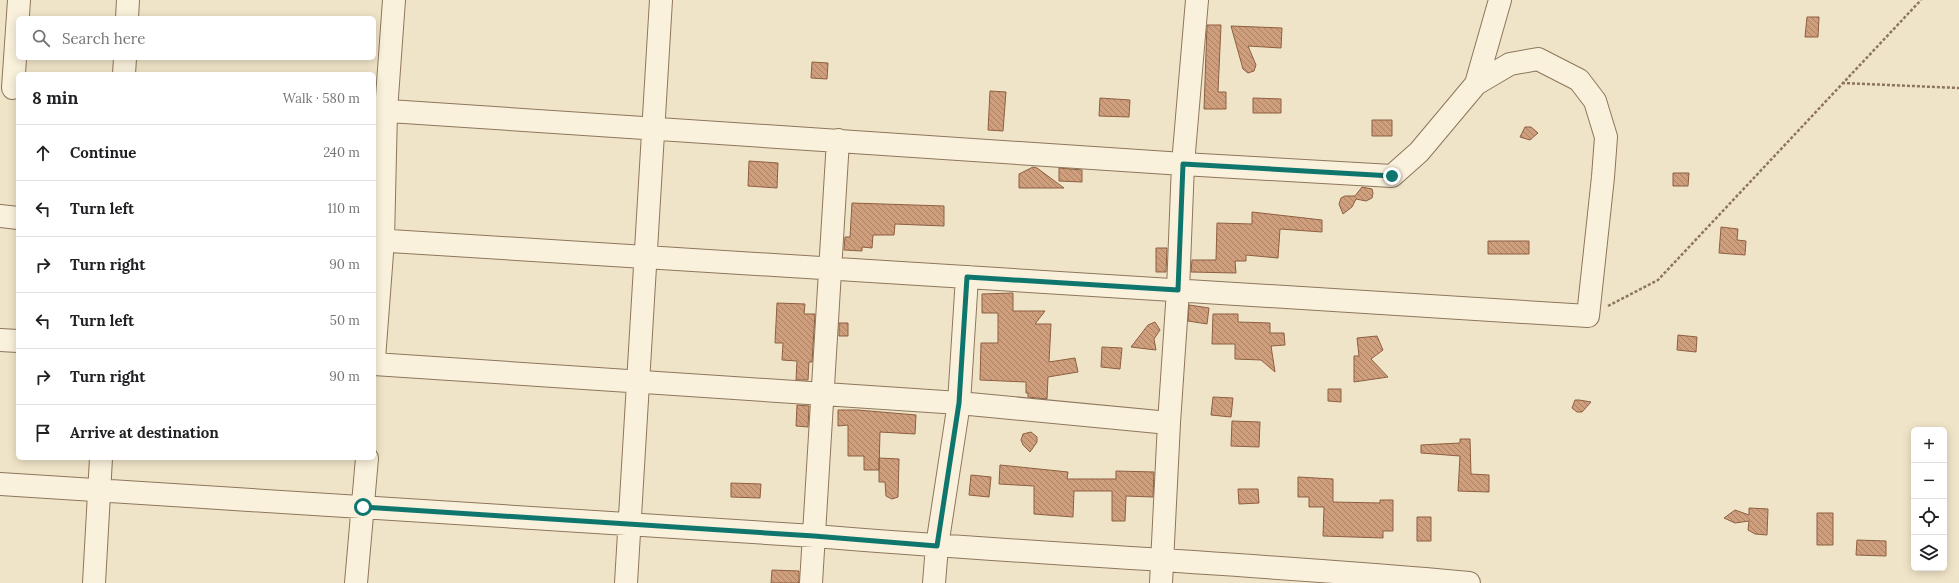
<!DOCTYPE html>
<meta charset="utf-8">
<style>
:root{--surface:#fff;--page:#f2f2f2;--text:#202124;--muted:#757577;--line:#e0e0e0}
body{margin:0;font-family:Lora,serif;background:var(--page);color:var(--text)}
.controls{position:absolute;right:12px;bottom:12px;display:grid;overflow:hidden;border-radius:6px;box-shadow:0 2px 10px #0003}
.controls button{width:36px;height:36px;display:grid;place-items:center;padding:0;border:0;border-bottom:1px solid var(--line);background:var(--surface);color:var(--text);font:20px sans-serif}
.stop{position:absolute;width:12px;height:12px;margin:-9px;border:3px solid #0f766e;border-radius:50%;background:#fff}
.stop.end{background:#0f766e;border-color:#fff;box-shadow:0 1px 4px #0008}
.list{margin:0;padding:0;list-style:none}
h2{display:flex;justify-content:space-between;align-items:center;height:52px;margin:0;padding:0 16px;font-size:17px}
h2 small{font-size:13px;font-weight:400;color:var(--muted)}
.list li{display:grid;grid-template-columns:26px 1fr auto;gap:12px;align-items:center;box-sizing:border-box;height:56px;padding:0 16px;border-top:1px solid var(--line)}
.list b{display:block;font-size:15px;white-space:nowrap}
.list em{font-size:13px;font-style:normal;color:var(--muted)}
.icon{flex:none;width:22px;height:22px;fill:none;stroke:currentColor;stroke-width:2;stroke-linecap:round;stroke-linejoin:round}
.map{position:relative;flex:none;width:1959px;height:583px;overflow:hidden}
.search{position:absolute;background:var(--surface);box-shadow:0 2px 10px #0003;left:16px;top:16px;width:360px;height:44px;display:flex;align-items:center;gap:10px;box-sizing:border-box;padding:0 14px;border-radius:6px;color:var(--muted);font-size:15px}
.panel{position:absolute;background:var(--surface);box-shadow:0 2px 10px #0003;left:16px;top:72px;width:360px;height:388px;border-radius:6px}
.map>svg:first-child{display:block}
.building{fill:url(#building-back-hatch);stroke:#8d5f41}
.lines{fill:none;stroke-linecap:round;stroke-linejoin:round}
.minor-casing{stroke:#8d765c;stroke-width:24}
.path{stroke:#8d765c;stroke-width:2.5;stroke-dasharray:3 2;stroke-linecap:butt}
.minor{stroke:#faf1dc;stroke-width:22}
.route{stroke:#0f766e;stroke-width:5}
</style>
<div class="map">
<svg width="1959" height="583" viewBox="0 0 1959 583">
<defs>
<pattern id="building-back-hatch" width="6" height="6" patternUnits="userSpaceOnUse"><rect width="6" height="6" fill="#cf9f7d"/><path d="M-1 5l2 2M0 0l6 6M5-1l2 2" fill="none" stroke="#a98266"/></pattern>
</defs>
<rect width="100%" height="100%" fill="#f0e4c8"/>
<path class="building" d="M1807,17h12l-1,20h-13z
M1207,25h14l-3,67h8v17h-22z
M1231,26l51,2 -1,20 -33,-2 8,19 -2,6 -6,2 -5,-4z
M812,62l16,1 -1,16 -16,-1z
M990,91l16,1 -3,39 -15,-1z
M1100,98l30,2 -1,17 -30,-1z
M1253,98l28,1v14h-28z
M1372,120h20v16h-20z
M1525,127h6l7,6 -8,7 -10,-3z
M749,161l29,2 -1,25 -29,-2z
M1033,167l4,1 27,20h-45v-14z
M1059,168l23,2v12l-23,-1z
M1673,173h16l-1,13h-15z
M1362,187l10,2 1,4 -1,5 -6,3 -10,-2 -4,8 -9,7 -4,-10 2,-6 4,-2h10z
M852,203l92,3v20l-49,-2 -1,11h-21l-1,13 -10,-1v4l-18,-1 1,-13h5z
M1252,212l70,8v12l-42,-3 -2,29 -32,-3v6h-11l1,12 -45,-1 1,-12h24l1,-37 35,1z
M1721,227l17,2 -1,11 9,1 -1,14 -26,-2z
M1488,241h41v13h-41z
M1156,248h11l-1,24h-10z
M1013,293v18h32l-10,13h16l-2,38 26,-4 3,14 -30,5 -1,22 -19,-2v-4h-2v-11l-46,-2 1,-37h17v-30h-16v-19z
M777,303l28,1 -1,10h11l-3,48h-3l-1,18h-12l1,-19 -15,-1 1,-17h-8z
M1189,305l20,3 -2,16 -19,-3z
M1213,314h25v8l32,1v10h14l1,12 -14,1 4,26 -14,-12 -26,-1v-15h-23z
M1155,322l5,8 -6,9 2,11 -25,-3 17,-22z
M839,323h9v13h-9z
M1678,335l19,2 -1,15 -19,-2z
M1377,336l6,14 -12,9 17,18 -34,5v-26h5l-2,-18z
M1102,347l20,1 -2,21 -19,-2z
M1328,389h13v13l-13,-1z
M1213,397l20,1 -2,19 -20,-2z
M1575,400h4l12,2 -9,10h-5l-5,-4z
M797,405l12,1 -1,21 -12,-1z
M838,410h20l58,5 -1,19 -35,-2 -1,38h-15v-14h-16v-31l-10,1z
M1232,421l28,1 -1,25 -28,-1z
M1031,432l6,5v5l-7,10 -7,-7 -2,-5 2,-6z
M1460,439h10l1,35 18,1v17l-31,-1 2,-35 -39,-3v-8l39,-2z
M879,458l20,1 -1,38 -6,2 -6,-3 -1,-14h-6z
M1000,465l68,7 -1,7h49v-8l38,1 -1,25 -27,-1 -1,25h-13v-30h-38l-1,26 -39,-3v-28l-35,-2z
M971,475l20,2 -2,20 -20,-2z
M1298,477l35,2v23l47,1v-3h13v31h-10v7l-60,-2 1,-29h-15v-10h-11z
M731,483l30,1 -1,14 -29,-1z
M1238,489h20l1,14 -20,1z
M1749,508l19,1 -1,26 -12,-1 -7,-4 1,-9 -14,2 -11,-5 11,-8 14,5z
M1817,513h16v32h-16z
M1417,517h14v24h-14z
M1857,540l29,1v15l-30,-1z
M772,570l27,1v12h-28z"/>
<g class="lines">
<defs>
<path id="minor" d="M127,18l1,-18
M124,74l1,-16
M1476,84l24,-84
M13,88l6,-88
M374,110l809,54 209,12 27,-24 57,-68 34,-20 28,-5 41,21 16,21 11,36 -3,40 -15,139 -1214,-76
M0,216l18,2
M0,340l18,1
M374,359l9,-119 3,-129 8,-111
M374,364l585,39 210,20
M0,484l814,52c219,18 437,27 655,47
M94,583l7,-125
M356,583l11,-125
M626,583l35,-583
M811,583l27,-443
M934,583l3,-37 22,-143 8,-126
M1161,583l8,-160 9,-133 5,-126 14,-164"/>
</defs>
<use href="#minor" class="minor-casing"/>
<path class="path" d="M1842,83l117,5
M1608,306l50,-26 263,-280"/>
<use href="#minor" class="minor"/>
</g>
<g class="lines">
<path class="route" d="M363,507l451,29 123,10 22,-143 8,-126 211,13 5,-126 209,12"/>
</g>
</svg>
<div class="controls">
<button>+</button>
<button>−</button>
<button><svg class="icon" aria-label="locate" viewBox="0 0 24 24"><circle cx="12" cy="12" r="6"/><path d="M12 2v4M12 18v4M2 12h4M18 12h4"/></svg></button>
<button><svg class="icon" aria-label="layers" viewBox="0 0 24 24"><path d="M12 4l9 5-9 5-9-5zM3 14l9 5 9-5"/></svg></button>
</div>
<div class="stop" style="left:363px;top:507px"></div>
<div class="stop end" style="left:1392px;top:176px"></div>
<div class="search"><svg class="icon" aria-label="search" viewBox="0 0 24 24"><circle cx="10" cy="10" r="6"/><path d="M15 15l6 6"/></svg>Search here</div>
<section class="panel">
<h2>8 min<small>Walk · 580 m</small></h2>
<ul class="list">
<li><svg class="icon" aria-label="ahead" viewBox="0 0 24 24"><path d="M12 20V5M6 11l6-6 6 6"/></svg><div><b>Continue</b></div><em>240 m</em></li>
<li><svg class="icon" aria-label="left" viewBox="0 0 24 24"><path d="M17 20v-9H6M10 6l-5 5 5 5"/></svg><div><b>Turn left</b></div><em>110 m</em></li>
<li><svg class="icon" aria-label="right" viewBox="0 0 24 24"><path d="M7 20v-9h11M14 6l5 5-5 5"/></svg><div><b>Turn right</b></div><em>90 m</em></li>
<li><svg class="icon" aria-label="left" viewBox="0 0 24 24"><path d="M17 20v-9H6M10 6l-5 5 5 5"/></svg><div><b>Turn left</b></div><em>50 m</em></li>
<li><svg class="icon" aria-label="right" viewBox="0 0 24 24"><path d="M7 20v-9h11M14 6l5 5-5 5"/></svg><div><b>Turn right</b></div><em>90 m</em></li>
<li><svg class="icon" aria-label="arrive" viewBox="0 0 24 24"><path d="M6 21V4h12l-3 4 3 4H6"/></svg><div><b>Arrive at destination</b></div></li>
</ul>
</section>
</div>
